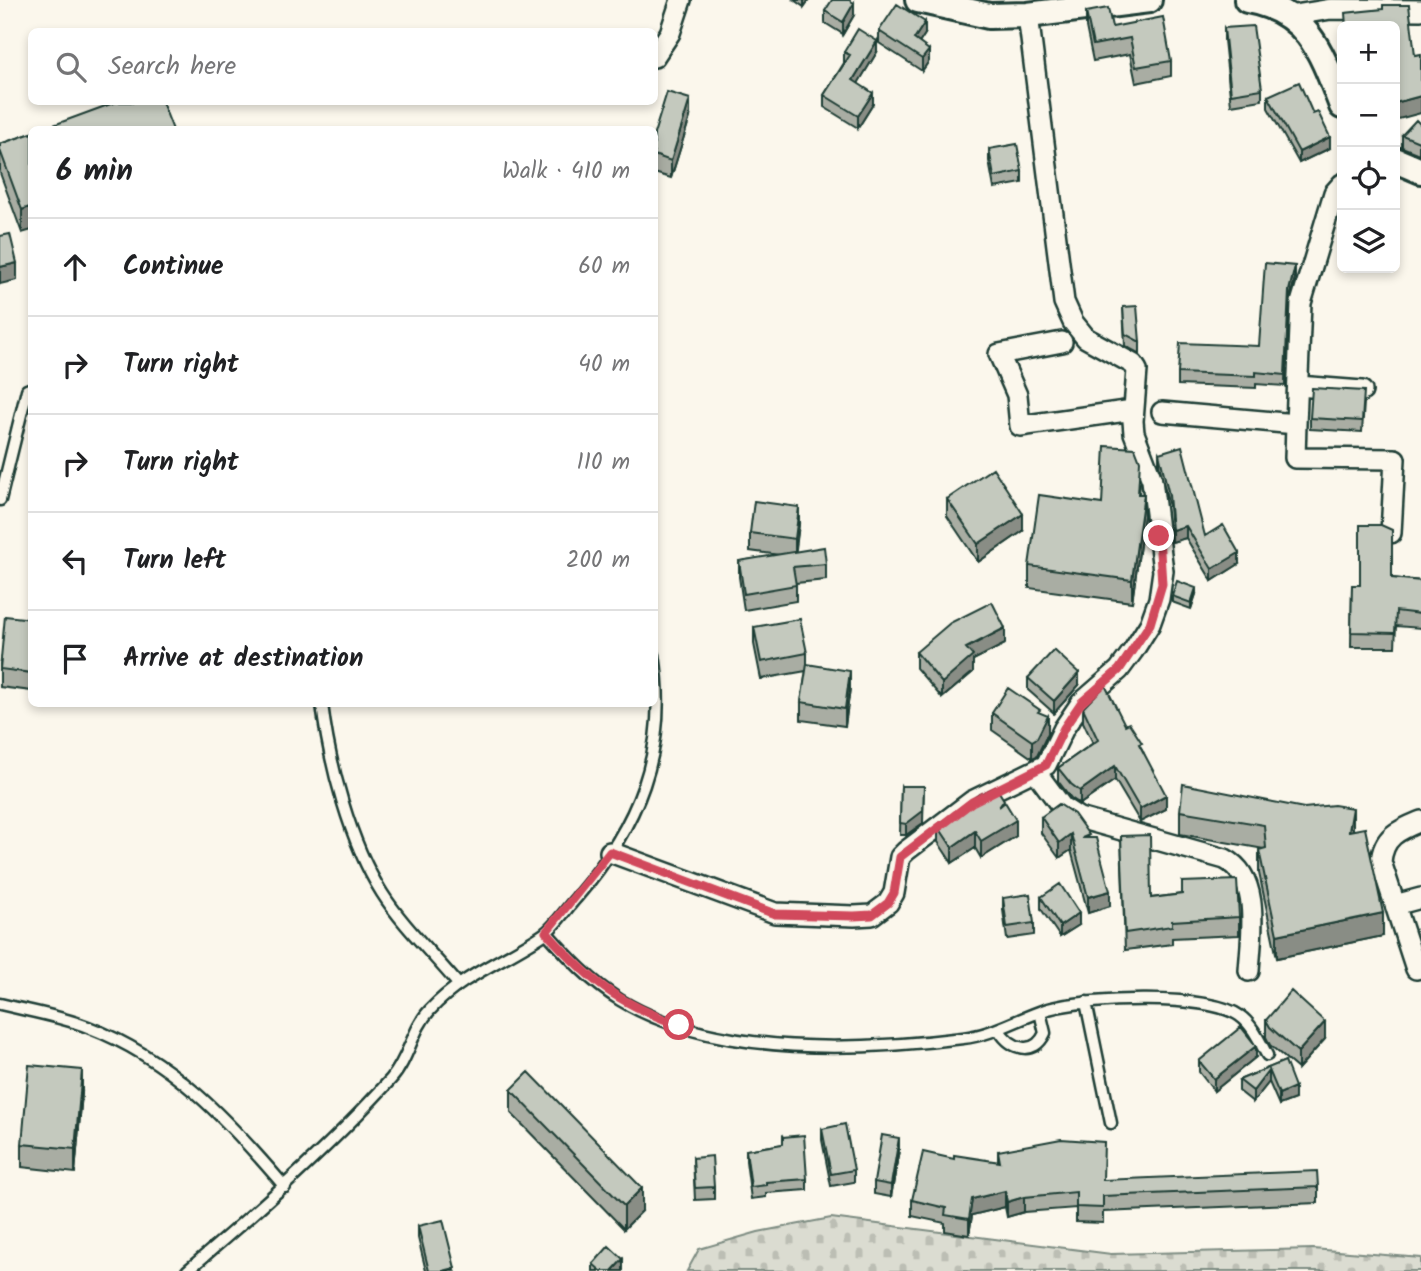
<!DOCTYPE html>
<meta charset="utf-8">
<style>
:root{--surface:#fff;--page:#f2f2f2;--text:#202124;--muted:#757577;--line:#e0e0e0}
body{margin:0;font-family:Kalam,sans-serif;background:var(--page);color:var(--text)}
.controls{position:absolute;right:21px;top:21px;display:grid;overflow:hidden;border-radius:10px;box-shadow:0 4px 10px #0003}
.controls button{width:63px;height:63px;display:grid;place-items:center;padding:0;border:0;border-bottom:2px solid var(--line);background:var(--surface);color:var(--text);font:35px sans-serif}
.stop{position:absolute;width:21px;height:21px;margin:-16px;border:5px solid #d1495b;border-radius:50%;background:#fff}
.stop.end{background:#d1495b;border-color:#fff;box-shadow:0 2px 7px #0008}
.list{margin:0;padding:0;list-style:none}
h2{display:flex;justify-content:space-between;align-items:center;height:91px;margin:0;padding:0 28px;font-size:30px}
h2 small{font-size:23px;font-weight:400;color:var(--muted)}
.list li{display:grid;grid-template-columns:46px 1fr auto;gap:21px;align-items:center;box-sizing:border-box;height:98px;padding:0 28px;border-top:2px solid var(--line)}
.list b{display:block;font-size:26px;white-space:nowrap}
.list em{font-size:23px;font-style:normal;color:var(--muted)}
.icon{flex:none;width:38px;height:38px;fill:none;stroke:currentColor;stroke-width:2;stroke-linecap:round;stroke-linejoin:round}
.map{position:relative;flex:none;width:1421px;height:1271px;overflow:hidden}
.search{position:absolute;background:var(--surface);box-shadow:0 4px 10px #0003;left:28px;top:28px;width:630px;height:77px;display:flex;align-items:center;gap:18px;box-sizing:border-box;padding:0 24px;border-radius:10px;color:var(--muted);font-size:26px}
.panel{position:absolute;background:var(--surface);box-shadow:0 4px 10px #0003;left:28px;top:126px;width:630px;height:581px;border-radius:10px}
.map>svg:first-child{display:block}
.cemetery{fill:url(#cemetery-stones);stroke:#7d8c82;stroke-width:2}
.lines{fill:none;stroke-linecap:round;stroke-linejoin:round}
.service-casing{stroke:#1f3d34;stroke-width:15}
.minor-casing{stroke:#1f3d34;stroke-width:24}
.tertiary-casing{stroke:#1f3d34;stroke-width:30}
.service{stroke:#fbf7ec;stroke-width:10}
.minor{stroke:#fbf7ec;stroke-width:19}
.tertiary{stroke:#fbf7ec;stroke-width:24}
.wall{fill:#a9ada3;stroke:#1f3d34;stroke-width:2}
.shaded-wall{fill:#898d85;stroke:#1f3d34;stroke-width:2}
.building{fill:#c4c9be;stroke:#1f3d34;stroke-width:2}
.route{stroke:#d1495b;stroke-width:9}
</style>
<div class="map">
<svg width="1421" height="1271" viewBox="0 0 1421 1271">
<defs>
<pattern id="cemetery-stones" width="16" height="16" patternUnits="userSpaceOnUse" patternTransform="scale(1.75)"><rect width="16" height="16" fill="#dbdcd1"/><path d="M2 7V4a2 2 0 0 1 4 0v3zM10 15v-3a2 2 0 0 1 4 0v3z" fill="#bcbeb4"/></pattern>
</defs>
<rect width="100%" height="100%" fill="#fbf7ec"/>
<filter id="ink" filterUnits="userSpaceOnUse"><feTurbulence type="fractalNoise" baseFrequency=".0143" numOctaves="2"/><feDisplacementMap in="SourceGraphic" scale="14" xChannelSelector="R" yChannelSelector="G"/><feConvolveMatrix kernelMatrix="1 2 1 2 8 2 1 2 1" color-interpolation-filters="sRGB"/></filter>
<g filter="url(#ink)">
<path class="cemetery" d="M831,1218l280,36 202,-5 108,9v13h-734l12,-22 59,-17z"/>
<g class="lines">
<defs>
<path id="service" d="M0,500l27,-110 5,-2
M322,704c7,59 28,139 60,189 21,33 51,61 76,91
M546,932c23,26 45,50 74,68 94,57 238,51 343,38 30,-3 56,-20 85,-29 38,-11 160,-16 192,7 12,8 20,26 27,39
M1086,1002l25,121
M0,1004c29,7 60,12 88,23 84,32 140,93 197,160
M999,1030c12,19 35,27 46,3l-5,-21
M187,1271c71,-61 141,-122 204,-192 18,-20 21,-50 39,-69 32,-35 76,-50 114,-76 12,-9 22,-25 32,-36 62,-72 93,-147 78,-243"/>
<path id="minor" d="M1289,16l42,-7 90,1
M654,57l16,-24 11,-33
M1062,342l-63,12 18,41 3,31 113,-16
M1298,386l64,5
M1162,412l134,12 5,-121 33,-110 8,-9
M1296,424l-1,34 100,1 -4,74
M1036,772l26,35 17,11 146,41c37,19 26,78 24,112
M1421,821c-22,9 -38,15 -40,41l35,107 5,-1
M610,852l165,61 79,3 18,-1 16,-12 6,-10 6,-36 6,-6 66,-50 74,-36 18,-37 17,-25 38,-33 14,-19 17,-27 9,-25 4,-28 -11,-91 -18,-47 -1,-12 4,-51 -4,-6 -47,-26 -13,-16 -9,-20 -36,-287
M1395,905l26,-7"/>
<path id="tertiary" d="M918,0l71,16 39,-1 121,-15
M1247,0c62,11 75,54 95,106
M1395,160l26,11"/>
</defs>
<use href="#service" class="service-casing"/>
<use href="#minor" class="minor-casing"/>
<use href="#tertiary" class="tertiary-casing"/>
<use href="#service" class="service"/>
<use href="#minor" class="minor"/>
<use href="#tertiary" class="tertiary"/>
</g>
<path class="wall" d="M794,0h15l-5,7z
M825,11l29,4 -11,19 -18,-11z
M1086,12l85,49v15l-35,7 -6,-29 -37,7 -7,-34z
M1224,28l38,61v11l-31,5 -7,-65z
M879,31l46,3 -6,9 10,18 -7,10 -43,-28z
M844,52h33l-19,31 15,21 -15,24 -34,-21v-12l20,-32z
M1268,96l45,18 17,34 -31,15 -31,-55z
M690,117l-19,61 -17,-5v-39z
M1421,125v27l-2,2 -17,-7v-12z
M32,133l-10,100 -22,-60v-29z
M989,149l33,22v12l-28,5 -5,-27z
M1295,278l-6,24 -4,84 -29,-2v4l-78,-3v-12l81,-27z
M1123,307l17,35v12l-15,-8z
M1364,403l-2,29 -52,-3v-11z
M1159,453l46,83 34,28 -27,17 -26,-43 -14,4 -3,-35 -10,-43z
M1140,483l-1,11 5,22 -12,86 -103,-14v-22l73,-62z
M947,499l76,32 -45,31 -31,-46z
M799,524l-4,28 31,12v16l-30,3v18l-52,9 -5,-33v-16l41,-6 -30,-4v-18z
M1392,578l29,3v47l-25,-2 -1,21h-44l1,-62h8z
M1196,594l-5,15 -19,-7v-6z
M32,619v72l-32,-4v-24z
M754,627l53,26v11l43,24 -5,38 -44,-6v-18l5,-31 -45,8 -7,-35z
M1005,644l-32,16v12l-31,26 -26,-30v-16z
M1028,678l51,7 -25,28 -26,-23z
M1083,708l42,17 17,24 24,60 -26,13 -25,-42 -35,24 -9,-6 -13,-17v-13l35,-25 -10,-21z
M992,713h48l8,20 -11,23 -5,2 -40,-28z
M901,786l22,37 -17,12h-6z
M1004,804l12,32 -35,22 -6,-10 -23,15 -14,-21v-16z
M1180,811l173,19 30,106 -106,22 -18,-85v-23l5,-1 -84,-15z
M1041,817l48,21 21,68 -22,7 -17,-63 -12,8 -18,-25z
M1121,836l30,62 31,-4v-12l57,35v18l-67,3v6l-47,6z
M1041,897l38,28 -19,12 -19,-28z
M1003,898l31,25v12l-27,4 -4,-29z
M1266,1020l59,19 -27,30 -28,-24 -4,-8z
M1256,1057l-42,34 -15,-19v-11z
M1285,1061l10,38 -16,6 -10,-23 -16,20 -14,-11v-11z
M511,1090l131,121 -18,18 -113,-116z
M82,1093l-7,80 -53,-6v-23z
M822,1129l32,41v12l-23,4 -9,-46z
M783,1137l24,42v11l-41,3v4l-15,2 -5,-38v-11l37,-6z
M899,1150l-8,47 -17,-3v-12z
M998,1151l106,29 214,7v16l-215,9v11l-27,-1v-14l-52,4 -17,5 -2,-10 -33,8 -3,20 -24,-4v-8l-33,-7v-16l42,-41 44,3z
M693,1158l21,29v12l-19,1z
M418,1226l37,45h-29l-8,-33z
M593,1264l30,7h-30z"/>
<path class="shaded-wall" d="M804,0h5l-5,7z
M854,3v12l-11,19v-12z
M925,22v12l-11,17v-12z
M877,41v11l-24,40v-12z
M929,50v11l-7,10v-12z
M873,93v11l-15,24v-12z
M1421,96v17l-26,7v-17z
M690,99v18l-19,61v-17z
M1330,137v11l-31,15v-11z
M1421,140v12l-2,2v-12z
M32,206v24l-10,3v-23z
M17,263v17l-17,4v-17z
M1295,266v12l-6,24 -4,84 4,-95z
M1144,494v22l-12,86v-22z
M799,507v17l-4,33v-18z
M1023,514v17l-45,31v-18z
M1186,526v12l-14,4v-12z
M1239,553v11l-27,17v-12z
M1196,588v6l-5,15v-6z
M1005,628v16l-32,16v12l-31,26v-15l24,-35z
M850,671v17l-5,38v-17z
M1079,673v12l-25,28v-12z
M1048,716v17l-11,23 -5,2v-17z
M1115,766v14l-35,24v-13z
M924,786l-1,37 -17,12v-11z
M1166,795v14l-26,13v-13z
M1353,808v23h-4z
M1016,820v16l-35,22v-17z
M975,831v17l-23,15v-16z
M1071,834v16l-12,8v-15z
M1110,891v15l-22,7v-16z
M1079,913v12l-19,12v-11z
M1383,913v23l-106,22v-23z
M1325,1022v17l-27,30v-17z
M1256,1046v11l-42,34v-12z
M82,1070v23l-7,80v-24z
M1269,1070v12l-16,20v-11z
M1295,1087v12l-16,6v-11z
M899,1138v12l-8,47v-12z
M642,1188v23l-18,18v-23z
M1005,1191v16l-33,8 -3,20v-16l3,-20z
M1024,1197v15l-17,5v-15z
M623,1259v12h-11z"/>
<path class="building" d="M832,0h17l5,3 -11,19 -18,-11z
M897,4l28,18 -11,17 15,11 -7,9 -43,-28z
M1383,5h26l6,50 6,-1v42l-26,7v-77h-49l-1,-13 38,-4z
M1108,8l4,19 51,-10 8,44 -35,6 -6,-29 -37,7 -7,-33z
M1253,26l9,63 -31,5 -7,-66z
M858,29l19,12 -24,39 20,13 -15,23 -34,-21 26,-40 -6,-3z
M1299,82l14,32 5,-2 12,25 -31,15 -31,-56z
M667,92l23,7 -19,62 -17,-6v-21z
M116,102h46l11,28h-133z
M1416,120l5,5v15l-2,2 -17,-7z
M32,133v73l-10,4 -22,-60v-6z
M1017,144l5,27 -28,6 -5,-28z
M10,234l7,29 -17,4v-31z
M1265,263l30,3 -6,25 -4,84 -29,-3v4l-78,-3 2,-30 79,3z
M1137,306l3,36 -15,-8 -2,-27z
M1312,388l52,3 -2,30 -52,-3z
M1105,446l30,2 5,13 -2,33h6l-12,86 -103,-14 10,-71 63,9z
M1182,446l23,90 18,-11 16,28 -27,16 -26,-43 -14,4 -3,-35 -10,-42z
M993,468l30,46 -45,30 -31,-45z
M754,501l45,6 -4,32 -45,-6z
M1360,525h21l11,5v48l29,3v33l-25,-3 -1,22 -44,-1 1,-47h8z
M824,547l2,17 -33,3 3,18 -52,9 -5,-33z
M1177,581l19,7 -5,15 -19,-7z
M992,602l13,26 -39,20 7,8 -31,27 -26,-31 34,-29z
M5,616l27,3v54l-32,-4z
M800,619l7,34 -46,9 -7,-35z
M1054,650l25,23 -25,28 -26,-23z
M807,664l43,7 -5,38 -44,-7z
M1105,685l20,40 4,-2 13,20 -3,1 27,51 -26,14 -25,-43 -35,25 -9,-7 -13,-16 40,-28 -15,-32z
M1008,688l32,22 -2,2 10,4 -11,22 -5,3 -40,-28z
M1183,784l121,24 30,-3 19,3 -4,23 16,-3 18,85 -106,22 -18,-85 7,-2 -2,-23 -84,-14z
M901,786h23l-1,25 -17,13 -6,-1z
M996,787l8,13 -5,7 6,-5 11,18 -35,21 -6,-10 -23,16 -14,-21 40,-31z
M1059,804l15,10 15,21 -7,3h14l14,53 -22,6 -17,-63 -12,9 -18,-26z
M1150,835l1,63 31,-4v-12l55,-2 2,37 -67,4v5l-47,7 -4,-97z
M1060,884l19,29 -19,13 -19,-29z
M1030,894l4,29 -27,4 -4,-29z
M1291,991l34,31 -27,30 -28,-25 -4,-7z
M1241,1027l15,19 -42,33 -15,-18z
M1285,1061l10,26 -16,7 -10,-24 -16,21 -14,-11z
M29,1065l53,5 -7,79 -53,-5z
M529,1072l113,116 -18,18 -113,-116z
M845,1124l9,46 -23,4 -9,-45z
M804,1135l3,44 -41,3v3l-15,2 -5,-37 37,-6v-7z
M882,1135l17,3 -8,47 -17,-3z
M1061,1139l43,3 -1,38 214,-9 1,16 -215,9v12l-27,-1v-15l-52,5 -17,5 -2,-11 -33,8 -3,20 -24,-4 1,-7 -34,-8 11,-48 31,7v-4l46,7 -2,-11z
M712,1156l2,31 -19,1 -2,-30z
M443,1220l12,48 -12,3h-14l-11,-45z
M609,1246l14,13 -11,12h-11l-8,-7z"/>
</g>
<g class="lines" filter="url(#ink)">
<path class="route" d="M679,1025c-63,-23 -88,-43 -133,-93l64,-80 165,62 79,2 18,-1 16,-12 6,-10 6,-36 72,-55 74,-37 18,-37 17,-25 38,-33 31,-46 12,-40 -3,-48"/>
</g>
</svg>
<div class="controls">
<button>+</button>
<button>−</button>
<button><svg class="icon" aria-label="locate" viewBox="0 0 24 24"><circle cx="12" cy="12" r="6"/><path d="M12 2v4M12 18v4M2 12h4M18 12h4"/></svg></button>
<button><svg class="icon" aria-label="layers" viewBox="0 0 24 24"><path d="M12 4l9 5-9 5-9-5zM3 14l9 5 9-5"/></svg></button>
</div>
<div class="stop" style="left:679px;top:1025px"></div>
<div class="stop end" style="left:1159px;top:536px"></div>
<div class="search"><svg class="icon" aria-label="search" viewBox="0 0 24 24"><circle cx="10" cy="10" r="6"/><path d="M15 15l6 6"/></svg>Search here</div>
<section class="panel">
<h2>6 min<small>Walk · 410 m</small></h2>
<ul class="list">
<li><svg class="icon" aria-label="ahead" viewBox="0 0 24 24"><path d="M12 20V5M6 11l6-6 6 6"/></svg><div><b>Continue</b></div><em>60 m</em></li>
<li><svg class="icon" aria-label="right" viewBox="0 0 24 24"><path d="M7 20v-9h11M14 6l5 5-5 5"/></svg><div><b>Turn right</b></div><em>40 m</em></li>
<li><svg class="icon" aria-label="right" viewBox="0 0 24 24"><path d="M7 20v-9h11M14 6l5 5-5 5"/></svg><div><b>Turn right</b></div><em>110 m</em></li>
<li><svg class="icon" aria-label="left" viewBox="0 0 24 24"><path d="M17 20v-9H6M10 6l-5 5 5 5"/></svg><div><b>Turn left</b></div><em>200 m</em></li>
<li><svg class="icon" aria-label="arrive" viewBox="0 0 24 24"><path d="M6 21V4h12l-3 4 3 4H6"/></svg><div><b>Arrive at destination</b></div></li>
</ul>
</section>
</div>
